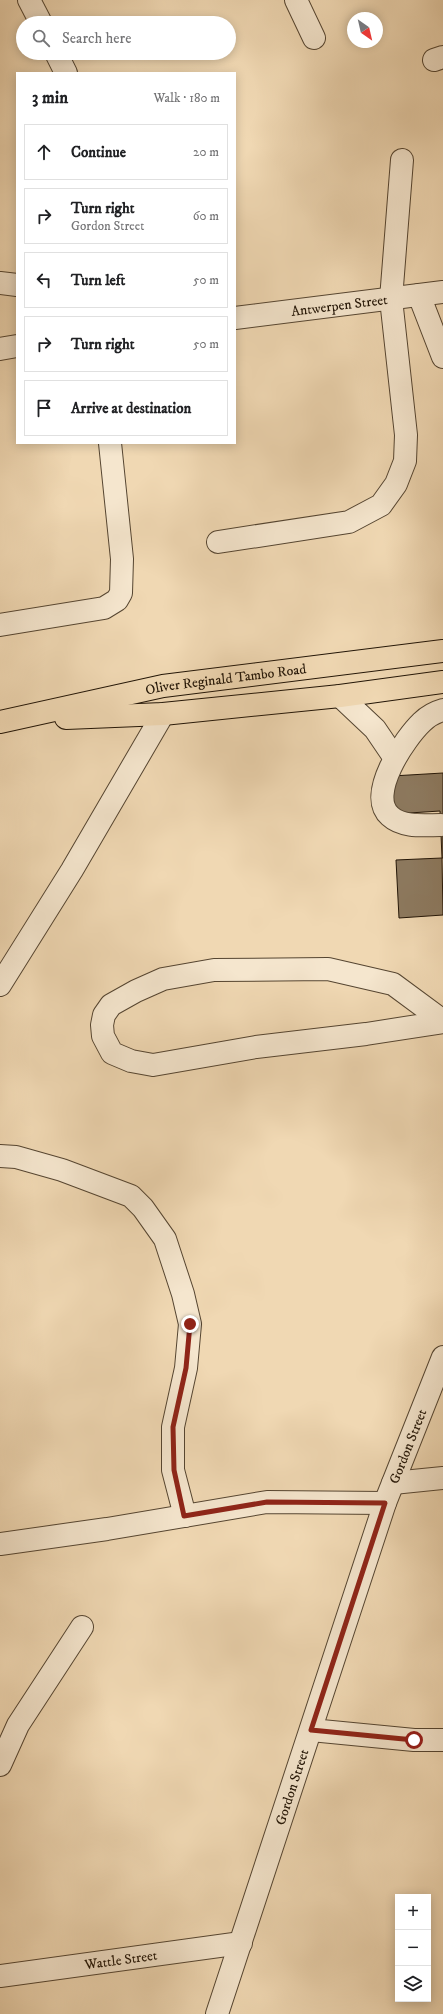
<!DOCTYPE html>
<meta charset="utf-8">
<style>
:root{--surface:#fff;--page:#f6f6f6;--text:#202124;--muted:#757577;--line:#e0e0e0}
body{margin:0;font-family:"IM FELL DW Pica",serif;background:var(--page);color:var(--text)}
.controls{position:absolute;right:12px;bottom:12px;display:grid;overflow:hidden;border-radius:0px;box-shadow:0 2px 10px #0003}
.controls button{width:36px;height:36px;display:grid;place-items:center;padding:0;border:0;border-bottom:1px solid var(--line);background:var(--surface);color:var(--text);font:20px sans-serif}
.compass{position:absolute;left:347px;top:12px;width:36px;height:36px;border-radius:50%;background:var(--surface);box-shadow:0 2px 10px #0003;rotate:146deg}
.stop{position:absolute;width:12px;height:12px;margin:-9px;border:3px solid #8f2418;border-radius:50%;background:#fff}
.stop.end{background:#8f2418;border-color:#fff;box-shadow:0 1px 4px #0008}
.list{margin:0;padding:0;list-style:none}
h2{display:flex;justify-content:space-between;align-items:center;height:52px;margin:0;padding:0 16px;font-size:17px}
h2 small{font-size:13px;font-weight:400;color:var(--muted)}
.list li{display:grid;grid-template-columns:26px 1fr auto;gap:12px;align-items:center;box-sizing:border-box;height:56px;margin:0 8px 8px;padding:0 8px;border:1px solid var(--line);border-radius:0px}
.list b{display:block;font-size:15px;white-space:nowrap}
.list p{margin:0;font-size:13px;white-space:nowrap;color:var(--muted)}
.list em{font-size:13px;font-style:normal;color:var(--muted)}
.icon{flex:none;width:22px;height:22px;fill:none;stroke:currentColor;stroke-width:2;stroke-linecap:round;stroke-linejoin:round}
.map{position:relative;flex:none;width:443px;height:2014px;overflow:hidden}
.search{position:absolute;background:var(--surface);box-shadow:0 2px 10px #0003;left:16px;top:16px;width:220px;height:44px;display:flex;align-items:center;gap:10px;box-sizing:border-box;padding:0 14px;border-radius:22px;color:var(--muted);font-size:15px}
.panel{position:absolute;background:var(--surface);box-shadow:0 2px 10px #0003;left:16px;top:72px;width:220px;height:372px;border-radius:0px}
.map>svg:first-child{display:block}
.building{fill:#8d7a60;stroke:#211406}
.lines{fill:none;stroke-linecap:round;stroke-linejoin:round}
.minor-casing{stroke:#554531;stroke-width:24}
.major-casing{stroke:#211406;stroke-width:24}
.minor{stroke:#f5e6ce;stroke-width:22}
.major{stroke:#f0d8b3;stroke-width:22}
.route{stroke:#8f2418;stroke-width:5}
.labels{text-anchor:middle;stroke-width:4;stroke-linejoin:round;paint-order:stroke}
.street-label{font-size:14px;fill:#211406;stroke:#f5e6ce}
</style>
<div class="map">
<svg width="443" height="2014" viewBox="0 0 443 2014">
<rect width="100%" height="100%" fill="#f0d8b3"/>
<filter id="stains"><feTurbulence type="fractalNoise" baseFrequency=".005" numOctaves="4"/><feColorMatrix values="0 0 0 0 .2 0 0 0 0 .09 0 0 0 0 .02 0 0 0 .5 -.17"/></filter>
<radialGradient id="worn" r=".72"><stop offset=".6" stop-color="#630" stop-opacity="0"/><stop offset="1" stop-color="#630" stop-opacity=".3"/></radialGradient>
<path class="building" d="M443,773v85h-1l-2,-47 -46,3 -2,-38z
M442,858l1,57 -44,3 -3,-58z"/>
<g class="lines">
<defs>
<g id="minor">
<path d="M29,0l12,23"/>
<path d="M296,0l18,38"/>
<path d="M56,53l10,20"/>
<path d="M434,60l9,-3"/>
<path d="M0,283l17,2"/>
<path d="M419,295l24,62"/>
<path id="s1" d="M235,318l208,-26"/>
<path d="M0,349l17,-3"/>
<path d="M218,542l131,-20 32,-17 15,-21 9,-23 1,-26 -15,-136 11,-139"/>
<path d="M0,625l104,-17 13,-8 4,-7 1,-34 -12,-116"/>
<path d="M340,696l35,33 19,28"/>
<path d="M441,825c-16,0 -38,3 -51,-9 -24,-21 15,-78 32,-94 5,-5 14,-10 21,-12"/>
<path d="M0,985l72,-115 91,-156"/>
<path d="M443,1021l-50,-37 -65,-15 -114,1 -51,9 -27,12 -25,14 -7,10 -2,10 1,11 9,17 19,8 22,4 103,-18 110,-13 77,-12"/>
<path d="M0,1156l16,1 46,13 69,26 12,12 22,31 18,55 7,30 -4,44 -13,59v43l12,46"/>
<path d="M393,1483l50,-5"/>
<path d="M0,1544l107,-15 160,-27 118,1"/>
<path d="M311,1730l103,10h29"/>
<path d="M0,1765l18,-40 64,-98"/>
<path id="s2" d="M0,1976l241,-33"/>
<path id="s3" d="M217,2014l168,-511 58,-146"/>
</g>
<g id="major">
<path d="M66,718l97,-4 177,-18 103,-14"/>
<path id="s4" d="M0,722l163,-36 280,-35"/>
</g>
</defs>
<use href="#minor" class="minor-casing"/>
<use href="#major" class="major-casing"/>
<use href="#minor" class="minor"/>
<use href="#major" class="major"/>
</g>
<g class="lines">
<path class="route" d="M190,1324l-4,44 -13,59 1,43 10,46 83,-14 118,1 -74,227 103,10"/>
</g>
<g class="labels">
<g class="street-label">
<text dy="5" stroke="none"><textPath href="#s1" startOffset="105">Antwerpen Street</textPath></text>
<text dy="5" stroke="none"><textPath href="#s4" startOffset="230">Oliver Reginald Tambo Road</textPath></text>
<text dy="5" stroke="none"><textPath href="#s3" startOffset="599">Gordon Street</textPath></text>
<text dy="5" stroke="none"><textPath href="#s3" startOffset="239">Gordon Street</textPath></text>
<text dy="5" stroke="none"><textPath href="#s2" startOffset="122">Wattle Street</textPath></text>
</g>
</g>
<rect width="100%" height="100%" filter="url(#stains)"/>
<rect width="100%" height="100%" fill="url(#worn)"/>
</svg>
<div class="controls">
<button>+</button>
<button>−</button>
<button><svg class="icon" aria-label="layers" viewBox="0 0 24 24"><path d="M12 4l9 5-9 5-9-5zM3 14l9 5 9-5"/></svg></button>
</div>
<svg class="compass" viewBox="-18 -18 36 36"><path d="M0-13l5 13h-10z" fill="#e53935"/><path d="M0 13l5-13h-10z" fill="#757577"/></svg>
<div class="stop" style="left:414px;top:1740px"></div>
<div class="stop end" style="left:190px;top:1324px"></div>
<div class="search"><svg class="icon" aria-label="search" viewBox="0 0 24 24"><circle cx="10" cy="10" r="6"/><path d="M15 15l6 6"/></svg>Search here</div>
<section class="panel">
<h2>3 min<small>Walk · 180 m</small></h2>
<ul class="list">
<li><svg class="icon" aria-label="ahead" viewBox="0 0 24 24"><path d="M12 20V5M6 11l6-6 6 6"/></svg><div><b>Continue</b></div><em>20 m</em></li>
<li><svg class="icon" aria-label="right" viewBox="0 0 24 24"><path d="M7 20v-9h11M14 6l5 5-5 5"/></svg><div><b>Turn right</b><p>Gordon Street</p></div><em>60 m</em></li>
<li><svg class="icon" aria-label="left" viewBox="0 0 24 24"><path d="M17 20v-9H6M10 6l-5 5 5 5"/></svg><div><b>Turn left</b></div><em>50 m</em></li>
<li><svg class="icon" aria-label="right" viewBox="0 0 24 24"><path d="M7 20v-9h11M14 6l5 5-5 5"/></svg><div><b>Turn right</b></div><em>50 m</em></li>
<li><svg class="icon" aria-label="arrive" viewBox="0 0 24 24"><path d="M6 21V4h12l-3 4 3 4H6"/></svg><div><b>Arrive at destination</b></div></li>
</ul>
</section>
</div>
